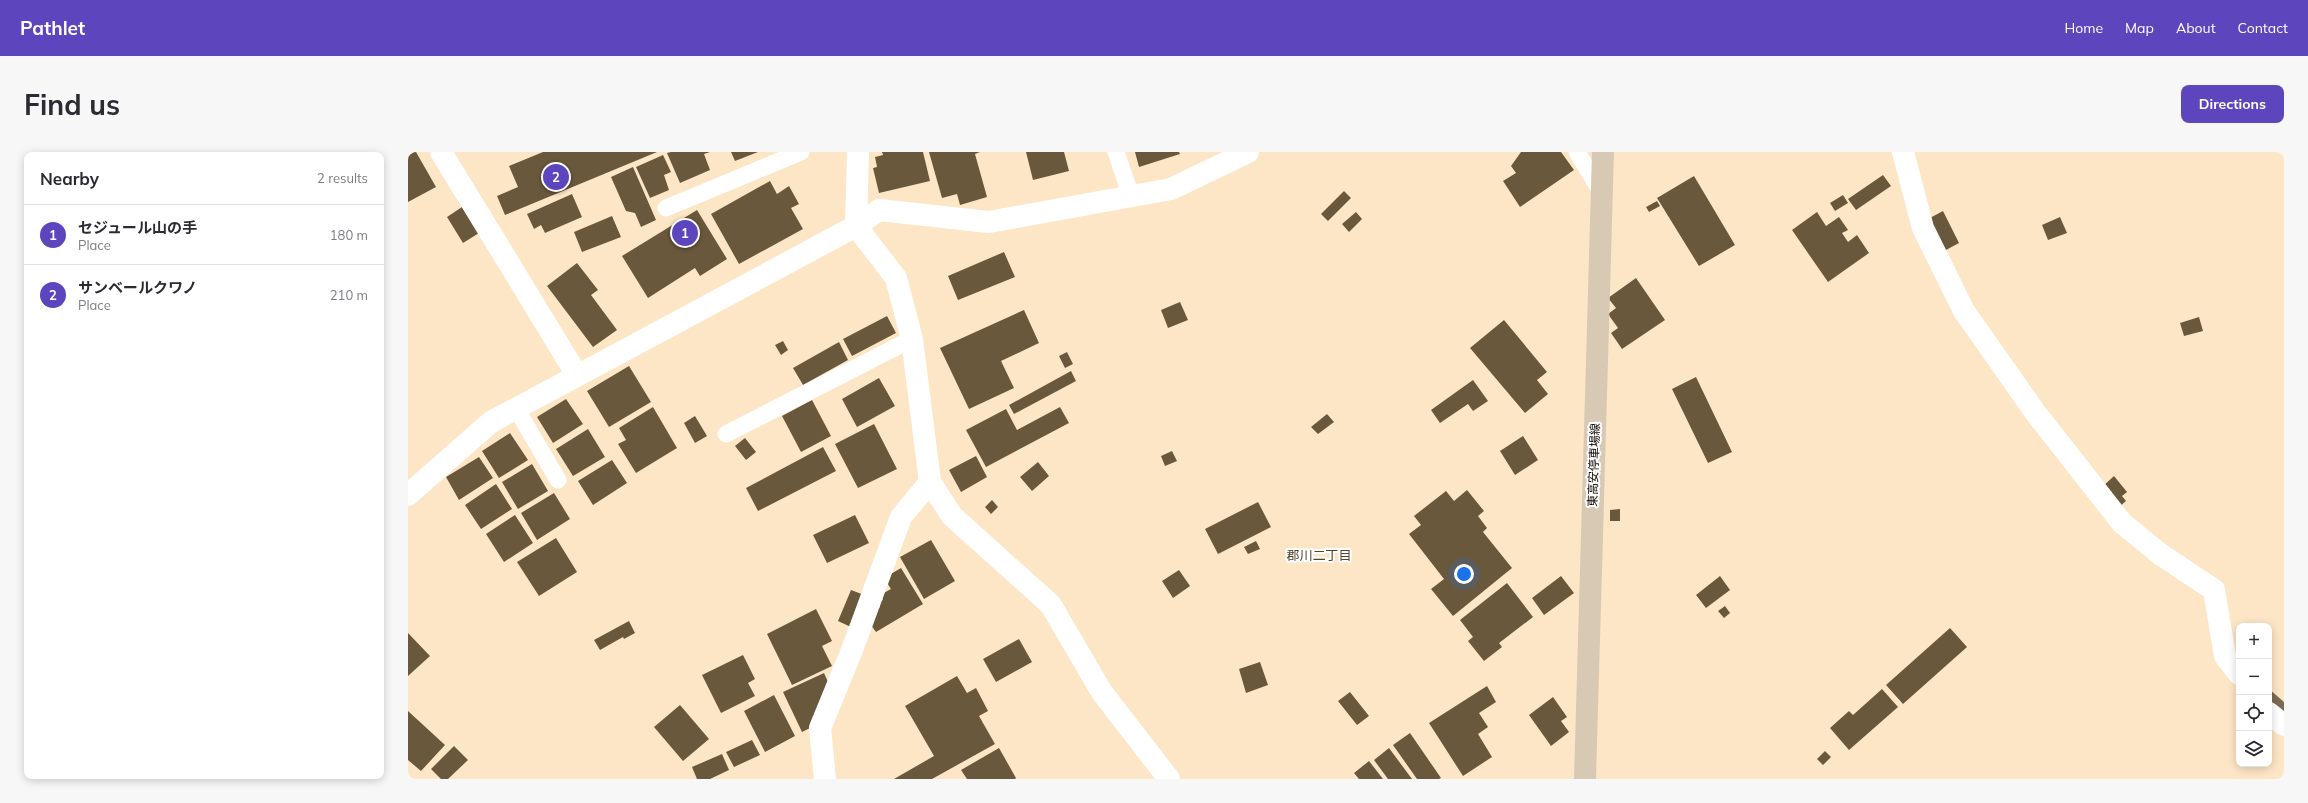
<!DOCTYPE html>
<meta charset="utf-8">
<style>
:root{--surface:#fff;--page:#f7f7f7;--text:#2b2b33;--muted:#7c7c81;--line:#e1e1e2;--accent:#5d45bd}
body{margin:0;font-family:Mulish,"Noto Sans JP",sans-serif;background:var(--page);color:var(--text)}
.controls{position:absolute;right:12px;bottom:12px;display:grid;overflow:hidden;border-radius:8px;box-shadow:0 2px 10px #0003}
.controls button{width:36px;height:36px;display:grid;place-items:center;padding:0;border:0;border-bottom:1px solid var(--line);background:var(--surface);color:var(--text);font:20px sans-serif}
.you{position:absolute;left:1056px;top:422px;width:14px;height:14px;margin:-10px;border:3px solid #fff;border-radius:50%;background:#1a73e8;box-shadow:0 0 0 6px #1a73e833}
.badge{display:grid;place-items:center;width:26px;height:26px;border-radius:50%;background:var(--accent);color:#fff;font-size:13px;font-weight:700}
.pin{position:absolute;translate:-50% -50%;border:2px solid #fff;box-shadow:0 1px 4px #0006}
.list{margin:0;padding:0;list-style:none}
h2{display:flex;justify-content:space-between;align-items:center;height:52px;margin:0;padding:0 16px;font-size:17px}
h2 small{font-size:13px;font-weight:400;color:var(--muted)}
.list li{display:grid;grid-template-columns:26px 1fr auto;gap:12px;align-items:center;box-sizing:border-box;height:60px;padding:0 16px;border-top:1px solid var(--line)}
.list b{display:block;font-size:15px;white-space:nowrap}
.list p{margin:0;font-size:13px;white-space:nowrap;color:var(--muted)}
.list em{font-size:13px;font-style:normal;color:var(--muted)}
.icon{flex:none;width:22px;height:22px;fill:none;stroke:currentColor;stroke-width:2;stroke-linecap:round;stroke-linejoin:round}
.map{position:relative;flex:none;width:1876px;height:627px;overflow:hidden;border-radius:8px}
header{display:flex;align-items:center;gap:24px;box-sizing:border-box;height:56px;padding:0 20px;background:var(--accent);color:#fff}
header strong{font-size:19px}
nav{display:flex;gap:22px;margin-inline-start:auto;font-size:14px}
.intro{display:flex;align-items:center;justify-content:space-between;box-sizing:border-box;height:96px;padding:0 24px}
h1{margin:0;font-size:28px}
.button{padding:10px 18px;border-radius:8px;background:var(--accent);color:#fff;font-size:14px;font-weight:700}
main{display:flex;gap:24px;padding:0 24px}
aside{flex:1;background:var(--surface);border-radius:8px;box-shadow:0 2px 10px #0003}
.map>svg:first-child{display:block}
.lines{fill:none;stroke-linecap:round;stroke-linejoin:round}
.stream{stroke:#7b6b55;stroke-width:9}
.building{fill:#6a583d}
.service{stroke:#fff;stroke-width:17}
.minor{stroke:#fff;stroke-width:22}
.secondary{stroke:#d8c9b4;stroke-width:22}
.labels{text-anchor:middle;stroke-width:4;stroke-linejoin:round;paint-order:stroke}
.street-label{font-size:12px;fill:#110a02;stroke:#fff}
.neighbourhood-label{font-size:13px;fill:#564428;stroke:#fff}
</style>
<header>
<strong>Pathlet</strong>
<nav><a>Home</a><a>Map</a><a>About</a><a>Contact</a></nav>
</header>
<div class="intro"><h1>Find us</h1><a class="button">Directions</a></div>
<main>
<aside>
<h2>Nearby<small>2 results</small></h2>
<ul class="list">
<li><span class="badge">1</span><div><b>セジュール山の手</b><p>Place</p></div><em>180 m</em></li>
<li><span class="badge">2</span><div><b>サンベールクワノ</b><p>Place</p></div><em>210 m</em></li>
</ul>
</aside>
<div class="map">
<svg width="1876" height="627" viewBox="0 0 1876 627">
<rect width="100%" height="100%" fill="#fde6c6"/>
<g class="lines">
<path class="stream" d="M1861,543l15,13"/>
</g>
<path class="building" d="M6,0h2l20,35 -28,15v-46z
M135,0h114l-152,63 -8,-19 21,-9 -9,-21z
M263,0h39l-6,2 6,16 -30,13 -13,-30z
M323,0h27l-23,9z
M474,0h41l7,29 -51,12 -6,-25 4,-1 -2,-10 8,-2z
M521,0h51l-5,2 12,43 -27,8 -3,-11 -15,4z
M618,0h38l5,19 -36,9z
M727,0h44l1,2 -41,13z
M1113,0h40l13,18 -54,37 -17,-26 13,-8 -5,-7z
M255,3l8,17 -7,3 5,15 -19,8 -14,-31z
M225,15l23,53 -15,7 -6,-14 -9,-2 -15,-34z
M1475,23l8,11 -35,24 -8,-11z
M1286,24l41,69 -36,21 -42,-68z
M362,29l7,13 12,-8 10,18 -8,4 12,21 -64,35 -28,-50z
M936,39l7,7 -23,23 -7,-7z
M164,42l10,23 -37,16 -4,-8 -7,4 -7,-15z
M1435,43l5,8 -13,8 -5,-8z
M1249,49l3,5 -11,6 -3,-5z
M54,55l17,26 -16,10 -16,-26z
M289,58l30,49 -27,17 -5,-8 -47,30 -26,-42z
M1535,59l16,32 -15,8 -16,-32z
M948,60l6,7 -13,13 -7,-8z
M1409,60l9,14 13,-9 9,13 -6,3 6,9 9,-7 12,18 -41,29 -36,-52z
M204,64l9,21 -39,15 -8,-20z
M1652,65l7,16 -19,7 -6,-15z
M596,100l11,25 -57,23 -10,-24z
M169,111l21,27 -7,5 26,35 -24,17 -46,-61z
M1228,126l29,42 -43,29 -11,-16 7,-5 -10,-14 8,-6 -8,-10z
M772,150l8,18 -20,8 -7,-18z
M616,158l15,33 -38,18 13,27 -45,21 -29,-61z
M479,164l9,17 -44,23 -9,-17z
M1791,165l4,14 -19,5 -4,-13z
M1096,168l43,52 -10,8 11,14 -23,19 -55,-65z
M375,189l5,9 -7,5 -6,-10z
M431,190l9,18 -45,25 -10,-17z
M659,200l6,12 -8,4 -6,-12z
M221,214l22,36 -42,25 -22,-36z
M663,219l5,10 -62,33 -5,-9z
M1288,225l36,75 -24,11 -36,-74z
M471,226l16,28 -38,21 -15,-28z
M1065,228l15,21 -15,10 -5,-7 -28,19 -9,-13z
M158,247l17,25 -30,19 -16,-26z
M404,248l19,36 -30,16 -19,-36z
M245,255l24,41 -41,25 -18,-29 8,-4 -7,-12z
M652,255l9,16 -83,44 -20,-37 40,-21 11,21z
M919,262l7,8 -16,12 -7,-7z
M287,264l12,20 -12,7 -11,-20z
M466,272l23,45 -39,19 -23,-44z
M180,277l17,28 -32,19 -17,-27z
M102,281l18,27 -29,18 -17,-27z
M1115,284l15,24 -23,15 -15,-24z
M337,286l11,14 -10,8 -11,-14z
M415,295l13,24 -78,40 -12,-23z
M764,299l5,10 -12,5 -4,-10z
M568,304l11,21 -26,15 -12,-22z
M71,305l14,21 -34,22 -13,-23z
M204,308l15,23 -34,22 -15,-24z
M630,310l11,14 -17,15 -12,-14z
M124,312l16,27 -30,18 -16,-27z
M1706,324l13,16 -5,4 4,5 -8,7 -17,-20z
M88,332l16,25 -31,20 -16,-24z
M1059,338l17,21 -6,5 9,12 -4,4 29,36 -59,48 -22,-27 13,-10 -35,-45 12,-9 -7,-9 32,-25 8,10z
M146,341l16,26 -33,21 -16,-27z
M584,348l6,7 -7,7 -6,-7z
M850,350l13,25 -53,27 -13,-25z
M1212,357v12h-10v-11z
M107,363l18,28 -29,19 -18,-28z
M447,363l14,28 -42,20 -14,-28z
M148,386l21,34 -38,24 -22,-34z
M523,388l24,41 -31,18 -24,-42z
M848,389l4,8 -12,5 -4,-7z
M493,416l22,36 -47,28 -8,-11 5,-9 7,-5 -3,-4 6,-3 -3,-5 11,-6 -7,-11z
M771,418l11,16 -17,12 -11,-17z
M1153,424l13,17 -30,22 -12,-17z
M1312,424l10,14 -24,18 -10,-13z
M1099,431l26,34 -34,26 3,4 -18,14 -16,-20 5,-4 -13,-17z
M443,438l16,6 -14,32 -15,-7z
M1317,454l5,7 -6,5 -6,-7z
M408,457l16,32 -10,5 10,20 -40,19 -25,-51z
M221,469l6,12 -11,6 -1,-2 -23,13 -6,-10z
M1542,476l17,19 -64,57 -17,-19z
M0,481l22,23 -22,20z
M611,487l13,23 -36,20 -13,-23z
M335,503l12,24 -7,4 7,13 -34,17 -19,-38z
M852,510l8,23 -22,8 -7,-24z
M416,521l4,9 -12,43 -14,7 -19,-40z
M549,524l10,17 9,-5 12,23 -9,5 16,28 -63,35h-38l40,-23 -29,-50z
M1079,534l9,16 -17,11 9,14 -10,7 14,23 -29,19 -34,-53z
M1474,537l16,18 -49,43 -19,-22 19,-17 4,4z
M942,540l19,24 -12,9 -19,-24z
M366,543l21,41 -30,16 -21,-41z
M1145,545l14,20 -6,4 8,11 -18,14 -22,-31z
M272,553l29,34 -26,22 -29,-34z
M0,559l37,34 -24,26 -13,-11z
M1002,581l31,45 -2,1h-22l-24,-34z
M344,588l8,15 -26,12 -8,-15z
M46,594l14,14 -20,19h-7l-10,-10z
M591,596l17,30 -1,1h-48l-6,-9z
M981,596l23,31h-24l-14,-19z
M1417,599l6,6 -8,8 -6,-6z
M314,602l7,16 -19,9h-13l-5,-12z
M961,609l14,18h-24l-5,-6z"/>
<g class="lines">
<path class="service" d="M708,0l15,44
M1169,0l25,41
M258,56l135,-56
M108,256l42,72
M318,282l186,-95"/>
<path class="minor" d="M33,0l136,223
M450,0l-2,74 40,52 16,61 18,143 22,34 99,89 50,86 68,88
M1495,0l20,76 41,83 71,101 87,111 38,31 54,36 11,66 14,18
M0,343l83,-73 365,-196 23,-16 110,12 182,-33 77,-37
M1861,561l15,12
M417,627l-5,-51 32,-78 49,-133 29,-35"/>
<path class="secondary" d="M1177,627l18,-627"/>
</g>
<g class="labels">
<g class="street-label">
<text transform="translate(1186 313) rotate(-88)" y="4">東高安停車場線</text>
</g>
<g class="neighbourhood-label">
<text x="911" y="408">郡川二丁目</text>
</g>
</g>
</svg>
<div class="controls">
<button>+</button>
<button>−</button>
<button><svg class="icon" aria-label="locate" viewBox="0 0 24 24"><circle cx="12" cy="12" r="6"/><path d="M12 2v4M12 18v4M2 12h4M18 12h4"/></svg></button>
<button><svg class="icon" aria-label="layers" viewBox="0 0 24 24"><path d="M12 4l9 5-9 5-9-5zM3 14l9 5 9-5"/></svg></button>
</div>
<div class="you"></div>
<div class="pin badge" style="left:277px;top:81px">1</div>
<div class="pin badge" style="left:148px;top:25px">2</div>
</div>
</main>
